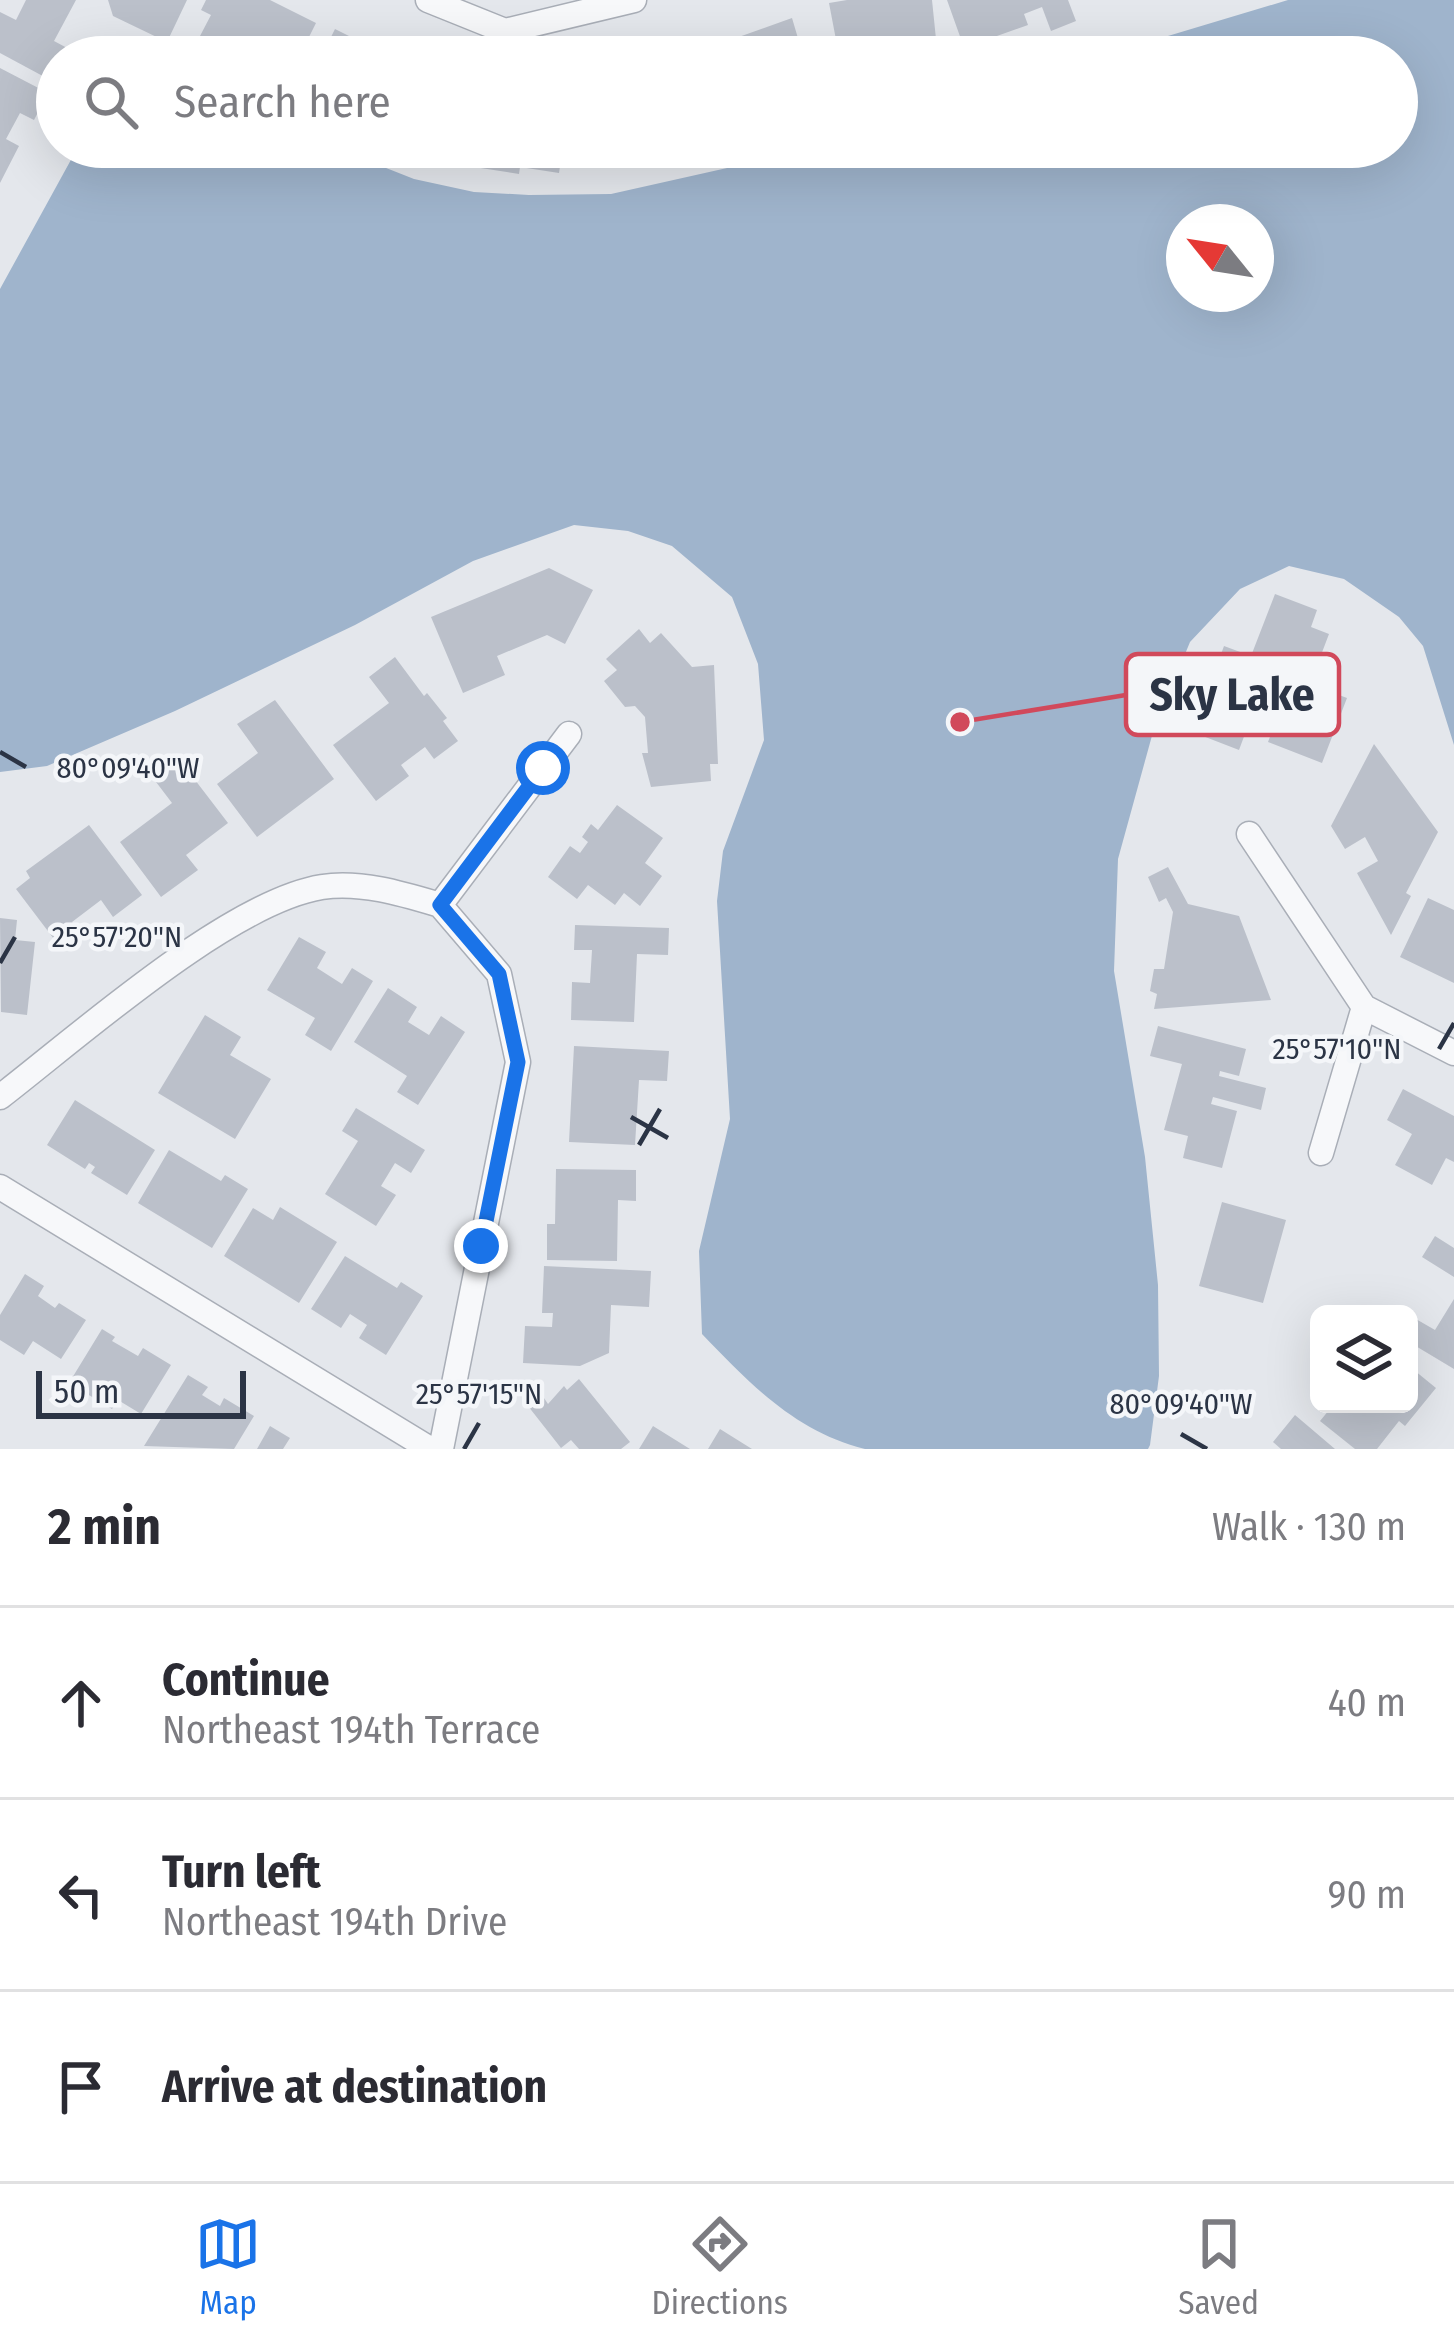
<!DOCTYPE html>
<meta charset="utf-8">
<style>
:root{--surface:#fff;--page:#f2f2f3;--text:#2b2b33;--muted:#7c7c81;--line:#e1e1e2;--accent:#1a73e8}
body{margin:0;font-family:"Fira Sans Condensed",sans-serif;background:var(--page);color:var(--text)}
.controls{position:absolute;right:36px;bottom:36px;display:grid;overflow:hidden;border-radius:18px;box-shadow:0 12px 48px #0002}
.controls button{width:108px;height:108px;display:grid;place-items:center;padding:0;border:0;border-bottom:3px solid var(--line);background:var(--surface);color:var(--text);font:60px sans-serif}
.compass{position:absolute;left:1166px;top:204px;width:108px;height:108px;border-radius:50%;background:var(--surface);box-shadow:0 12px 48px #0002;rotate:300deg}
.scale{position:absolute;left:36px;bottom:30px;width:210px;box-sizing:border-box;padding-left:12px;border:6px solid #2b3445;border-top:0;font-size:33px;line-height:42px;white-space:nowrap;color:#2b3445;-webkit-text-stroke:9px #f4f6f9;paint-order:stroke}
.stop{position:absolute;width:36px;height:36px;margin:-27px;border:9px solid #1a73e8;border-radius:50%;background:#fff}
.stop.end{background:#1a73e8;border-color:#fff;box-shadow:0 3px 12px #0008}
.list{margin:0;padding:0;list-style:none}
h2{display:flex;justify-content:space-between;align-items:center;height:156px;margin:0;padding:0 48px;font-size:51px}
h2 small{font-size:39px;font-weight:400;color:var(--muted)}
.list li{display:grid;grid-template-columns:78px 1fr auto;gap:36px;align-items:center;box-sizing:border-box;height:192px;padding:0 48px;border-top:3px solid var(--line)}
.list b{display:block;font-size:45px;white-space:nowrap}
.list p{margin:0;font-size:39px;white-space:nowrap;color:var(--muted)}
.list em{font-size:39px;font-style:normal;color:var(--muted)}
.icon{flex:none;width:66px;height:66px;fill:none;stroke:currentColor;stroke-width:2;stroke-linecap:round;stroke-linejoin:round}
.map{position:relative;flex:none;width:1454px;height:1449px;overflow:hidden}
.search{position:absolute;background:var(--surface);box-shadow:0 12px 48px #0002;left:36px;right:36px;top:36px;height:132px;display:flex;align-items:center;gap:30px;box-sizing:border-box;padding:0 42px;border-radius:66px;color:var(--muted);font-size:45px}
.sheet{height:732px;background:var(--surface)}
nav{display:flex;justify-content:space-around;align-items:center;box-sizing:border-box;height:168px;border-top:3px solid var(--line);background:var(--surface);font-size:33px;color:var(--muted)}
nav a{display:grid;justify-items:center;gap:6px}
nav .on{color:var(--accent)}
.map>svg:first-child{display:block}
.water{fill:#9fb4cc;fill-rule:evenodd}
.building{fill:#bbc0ca}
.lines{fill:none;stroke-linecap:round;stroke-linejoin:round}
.street-casing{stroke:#a9aeb7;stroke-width:27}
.street{stroke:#f7f8fa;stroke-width:24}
.route{stroke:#1a73e8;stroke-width:15}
.ticks{fill:none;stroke:#2b3445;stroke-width:4.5}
.ticks-label{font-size:30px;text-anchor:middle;fill:#2b3445;stroke:#f4f6f9;stroke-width:9;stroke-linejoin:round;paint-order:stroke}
.leader{fill:none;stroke:#d1495b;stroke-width:4.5}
.callout-dot{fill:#d1495b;stroke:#f4f6f9;stroke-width:4.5}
.callout{fill:#f4f6f9;stroke:#d1495b;stroke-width:4.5}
.callout-label{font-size:45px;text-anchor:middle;font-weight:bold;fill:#2b3445}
</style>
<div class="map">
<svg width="1454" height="1449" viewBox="0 0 1454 1449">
<rect width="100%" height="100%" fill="#e4e7ec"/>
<path class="water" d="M1288,0h166v745l-31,-99 -24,-29 -55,-38 -55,-13 -49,23 -50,53 -37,90 -35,127 -4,112 31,186 13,128 1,91 -9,69 -2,4h-283c-69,-17 -115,-65 -163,-115l-3,-83 31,-132 -13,-218 6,-50 41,-111 -6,-76 -26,-67 -60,-51 -44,-15 -54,-6 -101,36 -118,64 -180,86 -128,55 -47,6v-483l78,-142h255l81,32 60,13 55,3 82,-1 125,-28 63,-19h598v-90h-299zM1184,222h72v72h-72z"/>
<path class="building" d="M26,0h50l-22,41 15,8 -5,8h-7l-5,24 -52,-28v-41l16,8z
M108,0h79l-20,42 -54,-26z
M206,0h64l46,23 -17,34h-68l-31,-21 11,-21 -10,-5z
M847,0h85l4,39 -35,6 2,12h-39l-3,-17 -24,5 -8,-42z
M947,0h121l8,21 -25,10 -9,-24 -18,7 4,11 -48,17 3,8 -16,6z
M792,18l8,27 8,-3 4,15h-105l-2,-8z
M335,29l26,13 -3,7 16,8h-53z
M0,68l48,25 -14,27 -14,-7 -14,26 13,7 -19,37z
M448,147h115l-4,26 -39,-6 -1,7 -58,-9 2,-13z
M549,568l44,22 -28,54 -18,-9 -50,21 8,19 -42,18 -32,-76z
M1275,594l42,16 -6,17 18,7 -19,50 37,14 -25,65 -54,-21 10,-26 -23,-9 -16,43 -44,-17 22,-50 -6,-2 13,-35 27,10z
M639,629l11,14 11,-10 31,34 22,-2 4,99h-8l1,17 -60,6 -9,-34h6l-3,-36 -10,-11 -10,1 -21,-26 13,-11 -11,-11z
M395,657l29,39 3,-3 20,25 -4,3 15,20 -24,18 -9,-12 -24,18 8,11 -33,25 -43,-56 56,-42 -20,-26z
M275,700l59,79 -77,58 -40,-53 41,-31 -21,-29z
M1374,744l64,88 -32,61 5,3 -20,39 -34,-62 21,-12 -13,-24 -20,12 -14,-23z
M179,759l49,64 -42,32 12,15 -37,27 -41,-55 52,-39 -19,-25z
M617,805l46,33 -18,25 17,13 -22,30 -16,-13 -9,12 -27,-20 -11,14 -29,-22 22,-31 10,7 8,-11 -6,-5 9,-13 7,6z
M89,825l53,70 -29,22 -12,-17 -29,22 8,10 -20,15 -44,-58 14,-11 -4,-7z
M1168,867l20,37 51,12 32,84 -117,9 3,-15 -7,-3 4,-22h10l9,-57 -7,-14 -7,4 -11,-25z
M1428,898l26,12v73l-54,-26z
M0,918l17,2 -2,20 20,2 -8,73 -26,-3z
M575,925l94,3 -1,27 -31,-1 -3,68 -63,-2 1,-38 18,1 2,-33h-18z
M299,937l27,15 -9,16 25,16 10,-16 21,13 -42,70 -26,-16 10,-17 -48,-28z
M388,988l29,19 -9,15 21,13 12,-19 24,16 -47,73 -21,-13 10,-16 -53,-34z
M205,1015l36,22 -11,18 41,24 -36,60 -77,-46z
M1158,1026l88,23 -7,27 -19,-5 -1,5 47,12 -5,22 -48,-13 -2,7 26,7 -15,57 -39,-10 5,-22 -24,-6 18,-66 -32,-8z
M574,1046l95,5 -2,30 -28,-1 -4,65 -66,-3z
M1403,1089l51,27v46l-8,-4 -14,27 -37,-20 17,-31 -25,-14z
M75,1100l80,50 -28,45 -36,-22 4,-6 -6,-4 -4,6 -38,-24z
M356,1108l69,42 -14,23 -16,-10 -14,23 15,9 -20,31 -51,-32 33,-53 -16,-10z
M169,1150l52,31 4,-6 23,14 -36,59 -74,-45z
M556,1169l80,1v31l-18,-1 -1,61 -70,-1v-36h8z
M1222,1202l64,18 -23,83 -64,-17z
M280,1207l57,35 -38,61 -75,-47 29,-48 20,12z
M1435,1236l19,12v29l-32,-20z
M345,1256l52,32 4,-6 22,14 -37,59 -27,-17 8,-13 -17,-11 -9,14 -30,-19z
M544,1266l107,5 -2,36 -38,-2 -2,48 -29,13 -57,-3 2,-37 27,1 1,-14h-11z
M25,1274l19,12 -6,10 17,12 4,-5 27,17 -25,39 -28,-18 -9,14 -24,-15v-25z
M1454,1299v70l-45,-27v-27l26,15z
M102,1329l13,8 -3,4 26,15 5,-8 28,17 -30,49 -23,-14 -6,9 -43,-26z
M1409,1366l27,22 -31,38 -6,-5 -22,28h-22l-35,-28 14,-17h75z
M188,1375l20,12 -6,8 18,11 4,-8 30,18 -20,33 -90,-3z
M579,1379l51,63 -9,7h-42l-8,-9 -10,8 -33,-42 14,-11 6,9 16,-18 3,4z
M1295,1415l40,34h-54l-8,-7z
M270,1426l20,12 -7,11h-26z
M653,1426l37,23h-51z
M720,1429l32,20h-44z"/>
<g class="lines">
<defs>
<path id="street" d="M428,0l77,31 129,-31
M1249,834l115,173 -43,146
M440,905l59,69 19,88 -77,387
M440,905l129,-171
M1364,1007l90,46
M0,1097c78,-60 229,-195 322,-210 39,-6 81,7 118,18
M0,1187l430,262"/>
</defs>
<use href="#street" class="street-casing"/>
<use href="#street" class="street"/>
</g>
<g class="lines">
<path class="route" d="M481,1246l37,-184 -19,-88 -59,-69 103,-137"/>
</g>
<path class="ticks" d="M0,752l26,15M0,963l15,-26M1439,1049l15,-26M631,1117l37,21M639,1145l21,-36M1181,1434l26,15M464,1449l15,-26"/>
<g class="ticks-label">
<text x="128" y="778">80°09'40"W</text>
<text x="117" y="947">25°57'20"N</text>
<text x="1337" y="1059">25°57'10"N</text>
<text x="479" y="1404">25°57'15"N</text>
<text x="1181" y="1414">80°09'40"W</text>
</g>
<path class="leader" d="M960 722L1126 695"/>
<circle class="callout-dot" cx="960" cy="722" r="12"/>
<rect class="callout" x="1126" y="654" width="213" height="81" rx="12"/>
<g class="callout-label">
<text x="1232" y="710">Sky Lake</text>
</g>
</svg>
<div class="controls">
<button><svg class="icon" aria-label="layers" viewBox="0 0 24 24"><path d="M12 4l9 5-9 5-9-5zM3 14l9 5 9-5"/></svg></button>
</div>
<svg class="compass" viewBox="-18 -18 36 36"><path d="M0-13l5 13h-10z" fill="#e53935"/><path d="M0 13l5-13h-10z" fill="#7c7c81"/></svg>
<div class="scale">50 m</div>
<div class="stop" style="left:543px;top:768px"></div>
<div class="stop end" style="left:481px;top:1246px"></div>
<div class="search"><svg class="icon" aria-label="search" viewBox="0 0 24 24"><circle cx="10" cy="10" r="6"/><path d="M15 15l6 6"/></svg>Search here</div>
</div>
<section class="sheet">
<h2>2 min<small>Walk · 130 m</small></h2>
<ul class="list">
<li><svg class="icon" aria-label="ahead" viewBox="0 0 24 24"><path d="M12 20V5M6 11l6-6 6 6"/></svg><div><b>Continue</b><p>Northeast 194th Terrace</p></div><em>40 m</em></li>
<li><svg class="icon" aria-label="left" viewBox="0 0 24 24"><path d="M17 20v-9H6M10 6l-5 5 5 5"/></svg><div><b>Turn left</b><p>Northeast 194th Drive</p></div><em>90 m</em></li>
<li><svg class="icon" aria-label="arrive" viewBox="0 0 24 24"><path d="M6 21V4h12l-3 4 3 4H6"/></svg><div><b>Arrive at destination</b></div></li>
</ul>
</section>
<nav>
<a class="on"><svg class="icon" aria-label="map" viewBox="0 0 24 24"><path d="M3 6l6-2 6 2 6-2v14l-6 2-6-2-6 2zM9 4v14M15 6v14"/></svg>Map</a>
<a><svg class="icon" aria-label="directions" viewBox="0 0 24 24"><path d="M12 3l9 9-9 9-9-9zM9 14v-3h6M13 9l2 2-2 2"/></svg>Directions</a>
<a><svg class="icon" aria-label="saved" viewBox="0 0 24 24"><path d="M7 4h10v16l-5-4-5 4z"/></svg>Saved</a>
</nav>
